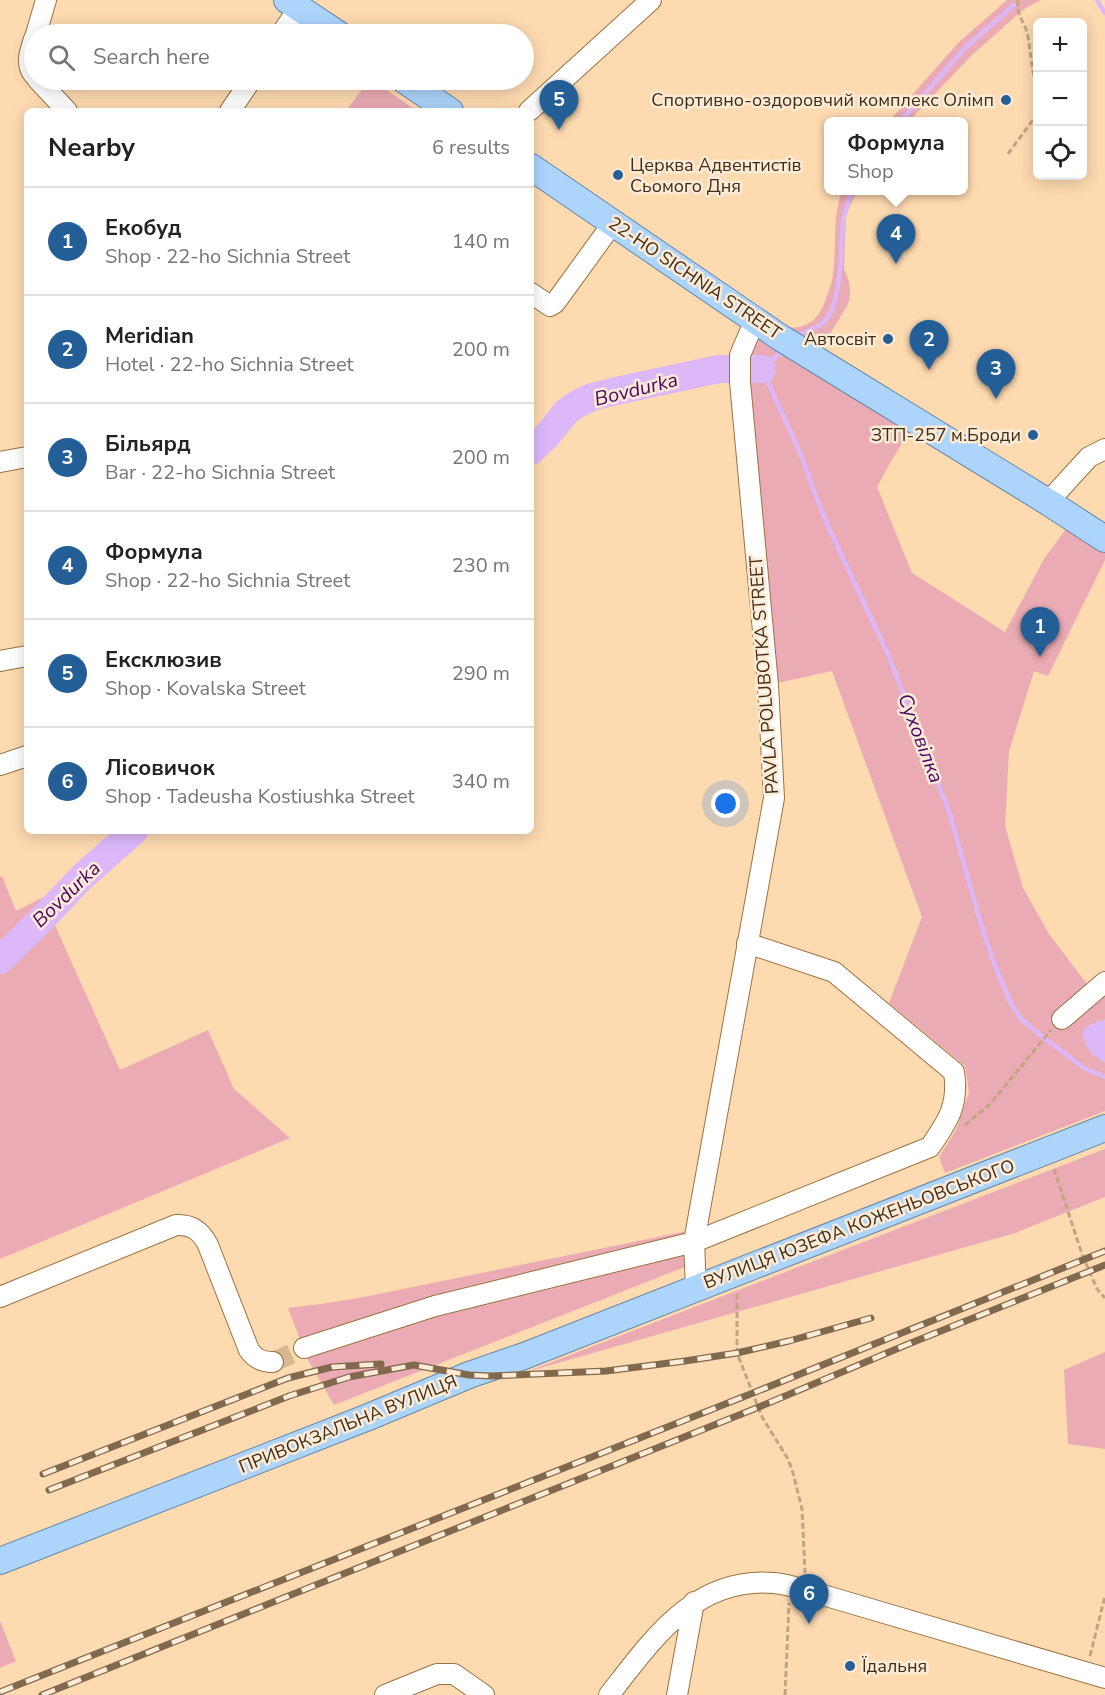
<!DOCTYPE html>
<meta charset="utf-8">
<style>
:root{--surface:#fff;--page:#f2f2f2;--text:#222;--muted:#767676;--line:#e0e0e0;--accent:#235f96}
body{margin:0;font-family:"Nunito Sans",sans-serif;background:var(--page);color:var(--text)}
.controls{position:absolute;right:18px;top:18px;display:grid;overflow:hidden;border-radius:9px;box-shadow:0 3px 15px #0003}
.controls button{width:54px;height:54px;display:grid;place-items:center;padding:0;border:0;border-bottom:2px solid var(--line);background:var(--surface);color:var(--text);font:30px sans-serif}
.you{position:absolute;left:726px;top:804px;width:21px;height:21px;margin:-15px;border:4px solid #fff;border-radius:50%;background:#1a73e8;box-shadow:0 0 0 9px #1a73e833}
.badge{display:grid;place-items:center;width:39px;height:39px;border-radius:50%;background:var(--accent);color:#fff;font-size:20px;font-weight:700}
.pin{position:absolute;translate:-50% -50px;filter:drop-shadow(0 2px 3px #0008)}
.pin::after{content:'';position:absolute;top:32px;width:21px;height:18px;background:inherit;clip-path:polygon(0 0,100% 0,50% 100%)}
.popup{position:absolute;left:824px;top:117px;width:144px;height:78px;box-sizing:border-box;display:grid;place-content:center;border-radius:9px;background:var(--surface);filter:drop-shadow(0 2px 4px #0005);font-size:20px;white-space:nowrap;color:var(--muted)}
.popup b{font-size:22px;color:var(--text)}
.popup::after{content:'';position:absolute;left:50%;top:100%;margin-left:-12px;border:12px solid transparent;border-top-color:var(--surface)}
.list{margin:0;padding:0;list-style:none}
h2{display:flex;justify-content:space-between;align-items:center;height:78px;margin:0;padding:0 24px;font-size:26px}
h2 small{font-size:20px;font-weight:400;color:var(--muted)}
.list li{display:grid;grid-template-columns:39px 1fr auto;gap:18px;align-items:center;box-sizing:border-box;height:108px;padding:0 24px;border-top:2px solid var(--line)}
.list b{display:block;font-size:22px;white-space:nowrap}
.list p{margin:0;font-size:20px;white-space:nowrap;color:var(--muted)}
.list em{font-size:20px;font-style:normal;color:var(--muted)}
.icon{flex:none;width:33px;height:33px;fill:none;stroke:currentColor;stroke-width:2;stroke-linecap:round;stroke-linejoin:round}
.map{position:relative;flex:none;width:1105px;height:1695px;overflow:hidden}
.search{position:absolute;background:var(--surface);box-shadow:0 3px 15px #0003;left:24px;top:24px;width:510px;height:66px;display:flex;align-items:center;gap:15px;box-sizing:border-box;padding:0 21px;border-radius:33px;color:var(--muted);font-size:22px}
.panel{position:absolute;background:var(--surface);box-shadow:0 3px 15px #0003;left:24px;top:108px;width:510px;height:726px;border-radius:9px}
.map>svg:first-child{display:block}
.green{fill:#ebabb4}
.water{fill:#dcb8f9}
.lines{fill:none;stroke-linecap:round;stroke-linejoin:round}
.stream{stroke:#dcb8f9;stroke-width:4.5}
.river{stroke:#dcb8f9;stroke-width:28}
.minor-tunnel{stroke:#d8b793;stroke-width:20;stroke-dasharray:20 10;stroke-linecap:butt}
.minor-casing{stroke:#9b7241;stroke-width:22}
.major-casing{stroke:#6387aa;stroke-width:28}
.path{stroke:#c2a481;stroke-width:3;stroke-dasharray:6 3;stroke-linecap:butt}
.minor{stroke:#fff;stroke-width:20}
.major{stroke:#add4fb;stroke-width:26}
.rail-casing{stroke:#81694e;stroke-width:7}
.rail{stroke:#fdebd6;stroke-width:4.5;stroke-dasharray:14;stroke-linecap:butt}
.poi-dot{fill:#235f96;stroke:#fdebd6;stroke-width:2}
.labels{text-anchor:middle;stroke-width:5;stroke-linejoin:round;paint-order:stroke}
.poi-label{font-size:18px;fill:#3f2d19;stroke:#fdebd6;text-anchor:end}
.street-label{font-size:18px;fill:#3f2d19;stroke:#fdebd6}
.water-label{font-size:20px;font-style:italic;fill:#480668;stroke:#fdebd6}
</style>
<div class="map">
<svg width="1105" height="1695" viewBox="0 0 1105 1695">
<rect width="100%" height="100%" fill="#fedab1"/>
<path class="green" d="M1007,0h34l-17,9 -51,45 -64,67h-20l70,-79z
M369,80h3l45,31h-71z
M842,191h15l-11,24 -2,54c6,12 8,23 4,35l-33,55 101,62 -25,40 -14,26 35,86 93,59 39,-73 30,-41 31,21v21l-57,116 -14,-5 -25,80 -4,75 18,62 26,46 44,58 12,-9v128l-160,62 -6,-16 17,-27 13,-38 -4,-26 -76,-63 33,-86 -90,-246 -64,14 -28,-295 15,-70c29,9 58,17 70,-19 3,-8 7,-18 8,-27 4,-27 -1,-57 9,-83z
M735,362v11l-16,2 -102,21 -37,12 -11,8 -20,25 -18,17v-13c11,-11 18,-25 29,-35 23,-23 61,-25 91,-31 23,-4 45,-10 68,-15z
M120,831h23l-39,35 -104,102v-91l2,-1 14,35 44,-22 14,-16z
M53,921l67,149 88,-40 26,59 56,49 -290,121v-288z
M1105,1149v48l-90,36 -489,139z
M697,1229l-2,34 -361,142 -26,-45 -20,-52 33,-4 38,-6z
M1105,1352v97l-37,-5 -4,-74z
M0,1621l16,40 -16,7z"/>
<path class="water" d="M1105,1019v44c-15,-9 -19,-14 -23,-31l6,-7z"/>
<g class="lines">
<path class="stream" d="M1097,0l8,13
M900,122l65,-74 49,-43
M796,338c9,-10 21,-6 31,-20 15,-21 14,-71 16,-96 1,-10 6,-22 9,-32
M784,350l-22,19 39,86 19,52 13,30 55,117 62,160 28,100 15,47 19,45 9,13 22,18 41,31 21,9"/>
<path class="river" d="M531,451l15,-14 20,-25 11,-8 15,-7 24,-6 103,-22h43
M0,960l47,-46 35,-37 52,-46"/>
<path class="minor-tunnel" d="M273,1362l31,-14"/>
<defs>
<path id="minor" d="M36,34l10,-34
M281,34l18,-26
M34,39c-4,13 -9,24 0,36
M38,80l29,31
M230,111l21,-31
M529,111l122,-111
M531,293l19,13 5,-3 58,-80
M0,462l27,-5
M1048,502l41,-45 16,-8
M0,661l27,-5
M0,765l27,-9
M1062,1019l43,-37
M696,1288l-2,-46 80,-444 -6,-113 -28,-303v-27l15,-35
M0,1297l176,-72c16,-1 25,6 32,20l41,105c6,9 13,12 24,12
M304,1348l131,-42 259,-64 236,-95c18,-26 29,-42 24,-75l-120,-100 -87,-29
M385,1695l52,-21h17l30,21
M609,1695c43,-55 86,-119 165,-112 11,1 21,4 32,7l299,88
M677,1695l17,-93"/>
<path id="major" d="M287,0l51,34
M404,80l46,31
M531,167l250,171 267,164 57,37
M0,1561l366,-143 103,-43 55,-19 581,-228"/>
</defs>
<use href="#minor" class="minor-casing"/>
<use href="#major" class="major-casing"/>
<path class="path" d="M1018,0c-2,18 8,22 10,37 3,19 4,35 10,54
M1008,154l30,-41
M965,1125l25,-21 61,-74
M1054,1169l28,85 15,35 8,9
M737,1294v59l25,64 26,42 5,14 9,36 3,64
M1090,1656l15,-60
M785,1695l4,-92"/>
<use href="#minor" class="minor"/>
<use href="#major" class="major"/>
<defs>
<path id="rail" d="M43,1474l245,-96 44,-11 49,-3
M49,1490l240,-94 60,-19 65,-12 55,10 22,1 115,-5 79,-10 52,-8 52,-12 82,-23
M0,1692l753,-299 352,-142
M42,1695l717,-288 147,-62 199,-80"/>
</defs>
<use href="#rail" class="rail-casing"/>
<use href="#rail" class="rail"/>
</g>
<g class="poi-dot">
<circle cx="1006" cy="100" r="6"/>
<circle cx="618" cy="175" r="6"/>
<circle cx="888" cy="339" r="6"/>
<circle cx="1033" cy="435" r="6"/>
<circle cx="850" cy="1666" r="6"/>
</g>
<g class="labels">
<g class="poi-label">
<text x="994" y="106">Спортивно-оздоровчий комплекс Олімп</text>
<text x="630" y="171" text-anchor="start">Церква Адвентистів<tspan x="630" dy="21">Сьомого Дня</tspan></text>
<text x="876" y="345">Автосвіт</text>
<text x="1021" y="441">ЗТП-257 м.Броди</text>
<text x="862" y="1672" text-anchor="start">Їдальня</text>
</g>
<g class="street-label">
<text transform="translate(695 278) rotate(34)" y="6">22-HO SICHNIA STREET</text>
<text transform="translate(764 675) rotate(-94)" y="6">PAVLA POLUBOTKA STREET</text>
<text transform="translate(859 1224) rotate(-21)" y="6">ВУЛИЦЯ ЮЗЕФА КОЖЕНЬОВСЬКОГО</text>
<text transform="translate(348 1424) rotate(-22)" y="6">ПРИВОКЗАЛЬНА ВУЛИЦЯ</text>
</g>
<g class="water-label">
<text transform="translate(636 389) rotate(-14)" y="7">Bovdurka</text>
<text transform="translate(921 738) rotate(69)" y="7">Суховілка</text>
<text transform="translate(66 894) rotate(-44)" y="7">Bovdurka</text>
</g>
</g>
</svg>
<div class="controls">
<button>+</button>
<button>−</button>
<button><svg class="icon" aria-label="locate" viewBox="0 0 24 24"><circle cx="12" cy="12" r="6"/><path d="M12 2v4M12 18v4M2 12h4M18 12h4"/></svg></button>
</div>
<div class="you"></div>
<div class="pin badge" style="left:1040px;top:657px">1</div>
<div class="pin badge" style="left:929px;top:370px">2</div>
<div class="pin badge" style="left:996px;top:399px">3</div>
<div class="pin badge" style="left:896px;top:264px">4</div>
<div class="popup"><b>Формула</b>Shop</div>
<div class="pin badge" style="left:559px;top:130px">5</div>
<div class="pin badge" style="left:809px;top:1624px">6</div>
<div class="search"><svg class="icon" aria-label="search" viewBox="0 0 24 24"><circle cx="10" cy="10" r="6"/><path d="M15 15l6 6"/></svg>Search here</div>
<section class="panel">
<h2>Nearby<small>6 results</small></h2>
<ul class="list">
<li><span class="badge">1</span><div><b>Екобуд</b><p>Shop · 22-ho Sichnia Street</p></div><em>140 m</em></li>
<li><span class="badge">2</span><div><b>Meridian</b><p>Hotel · 22-ho Sichnia Street</p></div><em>200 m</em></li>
<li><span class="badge">3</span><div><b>Більярд</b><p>Bar · 22-ho Sichnia Street</p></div><em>200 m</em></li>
<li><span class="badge">4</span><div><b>Формула</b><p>Shop · 22-ho Sichnia Street</p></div><em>230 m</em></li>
<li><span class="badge">5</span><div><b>Ексклюзив</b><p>Shop · Kovalska Street</p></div><em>290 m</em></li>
<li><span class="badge">6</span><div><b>Лісовичок</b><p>Shop · Tadeusha Kostiushka Street</p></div><em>340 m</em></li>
</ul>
</section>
</div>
